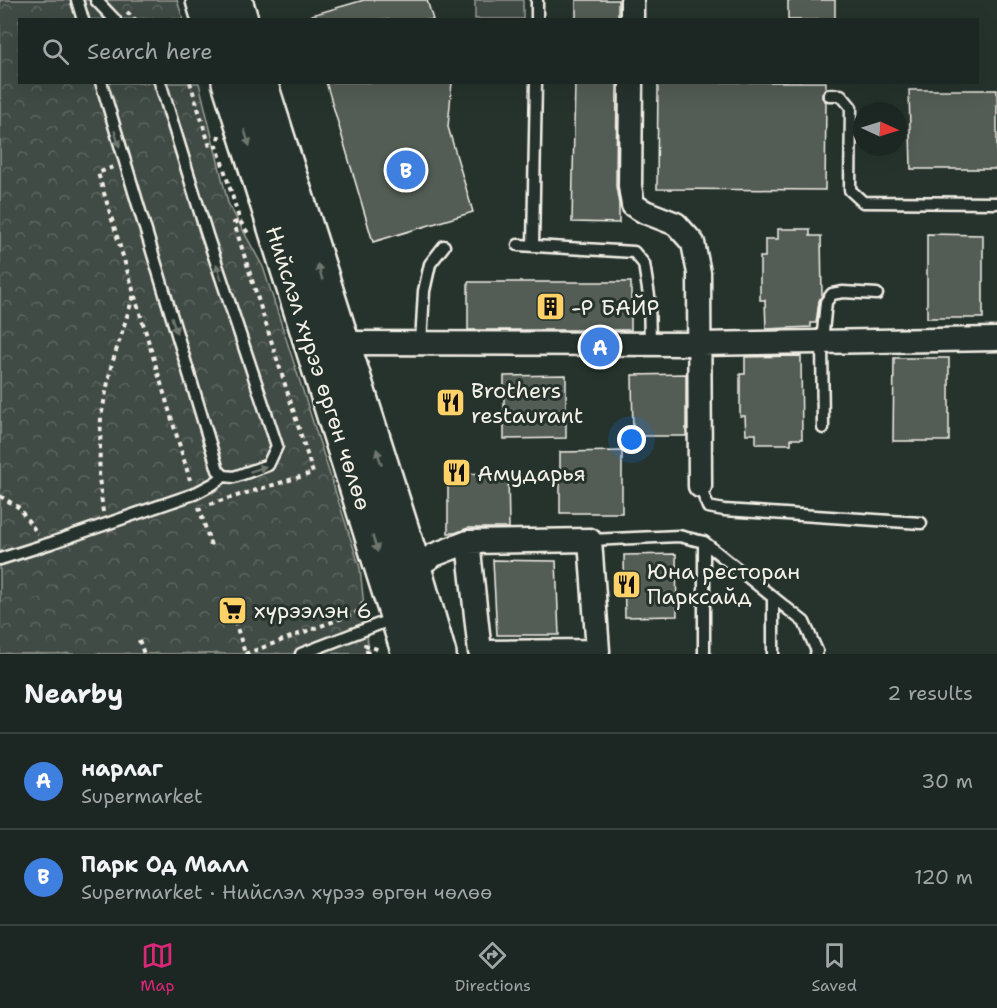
<!DOCTYPE html>
<meta charset="utf-8">
<style>
:root{--surface:#1c2622;--page:#29322f;--text:#f1f3f6;--muted:#a0a5a5;--line:#3a4340;--accent:#db2777}
body{margin:0;font-family:"Shantell Sans",sans-serif;background:var(--page);color:var(--text)}
.compass{position:absolute;left:853px;top:102px;width:54px;height:54px;border-radius:50%;background:var(--surface);box-shadow:0 6px 24px #0002;rotate:94deg}
.you{position:absolute;left:632px;top:440px;width:21px;height:21px;margin:-15px;border:4px solid #fff;border-radius:50%;background:#1a73e8;box-shadow:0 0 0 9px #1a73e833}
.badge{display:grid;place-items:center;width:39px;height:39px;border-radius:50%;background:var(--accent);color:#fff;font-size:20px;font-weight:700}
.pin{position:absolute;translate:-50% -50%;border:3px solid #fff;box-shadow:0 2px 6px #0006}
.list{margin:0;padding:0;list-style:none}
h2{display:flex;justify-content:space-between;align-items:center;height:78px;margin:0;padding:0 24px;font-size:26px}
h2 small{font-size:20px;font-weight:400;color:var(--muted)}
.list li{display:grid;grid-template-columns:39px 1fr auto;gap:18px;align-items:center;box-sizing:border-box;height:96px;padding:0 24px;border-top:2px solid var(--line)}
.list b{display:block;font-size:22px;white-space:nowrap}
.list p{margin:0;font-size:20px;white-space:nowrap;color:var(--muted)}
.list em{font-size:20px;font-style:normal;color:var(--muted)}
.icon{flex:none;width:33px;height:33px;fill:none;stroke:currentColor;stroke-width:2;stroke-linecap:round;stroke-linejoin:round}
.map{position:relative;flex:none;width:997px;height:654px;overflow:hidden}
.search{position:absolute;background:var(--surface);box-shadow:0 6px 24px #0002;left:18px;right:18px;top:18px;height:66px;display:flex;align-items:center;gap:15px;box-sizing:border-box;padding:0 21px;border-radius:0px;color:var(--muted);font-size:22px}
.sheet{height:270px;background:var(--surface)}
nav{display:flex;justify-content:space-around;align-items:center;box-sizing:border-box;height:84px;border-top:2px solid var(--line);background:var(--surface);font-size:16px;color:var(--muted)}
nav a{display:grid;justify-items:center;gap:3px}
nav .on{color:var(--accent)}
.map>svg:first-child{display:block}
.grass{fill:#414b45;stroke:#9a9e96;stroke-width:1.5}
.forest{fill:url(#forest-crowns);stroke:#9a9e96;stroke-width:1.5}
.building{fill:#525c55;stroke:#f4f1e8;stroke-width:1.5}
.lines{fill:none;stroke-linecap:round;stroke-linejoin:round}
.service-casing{stroke:#f4f1e8;stroke-width:15}
.minor-casing{stroke:#f4f1e8;stroke-width:27}
.primary-casing{stroke:#f4f1e8;stroke-width:38}
.path{stroke:#f4f1e8;stroke-width:4;stroke-dasharray:4.5 4.5;stroke-linecap:butt}
.service{stroke:#26332d;stroke-width:10}
.minor{stroke:#26332d;stroke-width:22}
.primary{stroke:#26332d;stroke-width:33}
.oneway{fill:#6e766e}
.labels{text-anchor:middle;stroke-width:6;stroke-linejoin:round;paint-order:stroke}
.poi-label{font-size:22px;fill:#f4f1e8;stroke:#26332d;text-anchor:start}
.street-label{font-size:22px;fill:#f4f1e8;stroke:#26332d}
</style>
<div class="map">
<svg width="997" height="654" viewBox="0 0 997 654">
<defs>
<pattern id="forest-crowns" width="20" height="18" patternUnits="userSpaceOnUse" patternTransform="scale(1.5)"><rect width="20" height="18" fill="#414b45"/><path d="M2 6a3 3 0 1 1 6 0M12 15a3 3 0 1 1 6 0" fill="none" stroke="#5d6560"/></pattern>
</defs>
<rect width="100%" height="100%" fill="#26332d"/>
<filter id="ink" filterUnits="userSpaceOnUse"><feTurbulence type="fractalNoise" baseFrequency=".0167" numOctaves="2"/><feDisplacementMap in="SourceGraphic" scale="12" xChannelSelector="R" yChannelSelector="G"/><feConvolveMatrix kernelMatrix="1 2 1 2 8 2 1 2 1" color-interpolation-filters="sRGB"/></filter>
<g filter="url(#ink)">
<path class="grass" d="M475,0h48v19h-48z"/>
<path class="forest" d="M0,0h177l6,19 -163,1v62l179,1 29,120 35,64 97,301 9,86h-369z"/>
<path class="building" d="M364,0h63l6,20h-121v-5z
M576,0h42v20h-42z
M788,0h47v20h-47z
M326,82h126l-4,45 25,85 -100,30z
M575,82h42l-1,104 3,18v19l-47,-1z
M658,82h168v6l-4,6v4l4,4 -1,88 -168,-1z
M909,90h88v79h-86z
M778,229h32v7h11l1,59 -3,6 -3,22h-5v4l-45,2 -1,-29h-5v-43h5v-18h13z
M927,234l56,1v83h-56z
M468,282h163v48h-163z
M801,356l1,83h-11v5h-35v-10h-10l-1,-18h-5v-42h5v-17z
M894,358h55v83h-56z
M686,374v62h-53l-1,-61z
M566,375v63l-62,1v-63z
M622,451v62h-62v-61z
M508,473l1,55h-41l-13,5h-7v-59z
M676,554l1,62 -52,1 -1,-62z
M493,560l63,1 3,74h-62z"/>
<g class="lines">
<defs>
<path id="service" d="M77,0l6,20
M96,0l19,20
M537,20v-20
M101,82l117,388 6,6 10,1 34,-12 9,-19 -70,-211 -47,-153
M829,95h12l10,12 -1,83 13,12 134,1
M518,245l116,7 10,12 5,32 1,48
M533,246l3,-164
M421,343l3,-52 6,-27 14,-18
M823,428l-1,-86 4,-40 6,-8 11,-2 34,2
M700,486l8,21 16,3 197,13
M590,540l89,-4 25,6 100,80 13,29 -1,3
M0,559l51,-16 143,-49 19,-10 11,-8
M301,654l94,-36
M704,654v-112
M773,654v-57"/>
<path id="minor" d="M632,20v-20
M631,82l-1,104 3,19 12,7 31,12 17,19 6,30 1,213
M343,343l357,1 297,-5
M414,568l20,-13 34,-13 122,-2 8,111 -118,1 -12,-110"/>
<path id="primary" d="M203,0l6,20
M235,0l6,20
M229,82l180,572
M260,82l154,486 25,86"/>
</defs>
<use href="#service" class="service-casing"/>
<use href="#minor" class="minor-casing"/>
<use href="#primary" class="primary-casing"/>
<path class="path" d="M127,12l9,8
M190,82l20,65 7,-1
M219,135l-2,11 23,75 8,12
M113,167l-15,6 92,307
M0,496l18,11 20,27
M210,504l103,-31 -79,-250 6,-2
M199,507l12,39
M103,512l-4,-35 2,-60 10,-50 23,-73
M232,612l13,41
M139,640l5,14
M245,654l111,-41 9,-12
M368,654l-3,-9 15,5"/>
<use href="#service" class="service"/>
<use href="#minor" class="minor"/>
<use href="#primary" class="primary"/>
</g>
<defs><path id="oneway-solid" d="M-6-.8H1V-3.2L6.5 0L1 3.2V.8H-6Z" transform="scale(1.5)"/></defs>
<g class="oneway">
<use href="#oneway-solid" transform="translate(247 138) rotate(72)"/>
<use href="#oneway-solid" transform="translate(117 139) rotate(73)"/>
<use href="#oneway-solid" transform="translate(219 272) rotate(-108)"/>
<use href="#oneway-solid" transform="translate(320 272) rotate(-107)"/>
<use href="#oneway-solid" transform="translate(174 325) rotate(73)"/>
<use href="#oneway-solid" transform="translate(379 457) rotate(-108)"/>
<use href="#oneway-solid" transform="translate(258 469) rotate(-19)"/>
<use href="#oneway-solid" transform="translate(375 544) rotate(73)"/>
</g>
</g>
<defs>
<symbol id="building-square" viewBox="-11 -11 22 22"><rect x="-9" y="-9" width="18" height="18" rx="4" fill="#ffd166" stroke="#26332d"/><path d="M-4-6H4V6H1V3H-1V6H-4ZM-2.5-4.3h1.7v1.8h-1.7ZM.8-4.3h1.7v1.8H.8ZM-2.5-1h1.7V.8h-1.7ZM.8-1h1.7V.8H.8Z" fill="#111"/></symbol>
<symbol id="restaurant-square" viewBox="-11 -11 22 22"><rect x="-9" y="-9" width="18" height="18" rx="4" fill="#ffd166" stroke="#26332d"/><path d="M-5-6h1v4h1v-4h1v4h1v-4h1v5L-1.5 .5V6h-2V.5L-5-1ZM5-6V6H3V1.5H1.5Q1.5-4 5-6Z" fill="#111"/></symbol>
<symbol id="supermarket-square" viewBox="-11 -11 22 22"><rect x="-9" y="-9" width="18" height="18" rx="4" fill="#ffd166" stroke="#26332d"/><path d="M-6-5.5h2.5l.6 2H6L4.5 2H-2.5L-4.4-4H-6ZM-1.5 3.2a1.3 1.3 0 1 0 .1 0ZM3 3.2a1.3 1.3 0 1 0 .1 0Z" fill="#111"/></symbol>
</defs>
<g fill-rule="evenodd">
<use href="#building-square" x="534" y="290" width="33" height="33"/>
<use href="#restaurant-square" x="434" y="386" width="33" height="33"/>
<use href="#restaurant-square" x="440" y="456" width="33" height="33"/>
<use href="#restaurant-square" x="610" y="568" width="33" height="33"/>
<use href="#supermarket-square" x="216" y="594" width="33" height="33"/>
</g>
<g class="labels">
<g class="poi-label">
<text x="571" y="315">-Р БАЙР</text>
<text x="471" y="398">Brothers<tspan x="471" dy="25">restaurant</tspan></text>
<text x="477" y="481">Амударья</text>
<text x="647" y="579">Юна ресторан<tspan x="647" dy="25">Парксайд</tspan></text>
<text x="254" y="618">хүрээлэн 6</text>
</g>
<g class="street-label">
<text transform="translate(319 368) rotate(72)" y="8">Нийслэл хүрээ өргөн чөлөө</text>
</g>
</g>
</svg>
<svg class="compass" viewBox="-18 -18 36 36"><path d="M0-13l5 13h-10z" fill="#e53935"/><path d="M0 13l5-13h-10z" fill="#a0a5a5"/></svg>
<div class="you"></div>
<div class="pin badge" style="left:600px;top:347px;background:#3f7fe0">A</div>
<div class="pin badge" style="left:406px;top:170px;background:#3f7fe0">B</div>
<div class="search"><svg class="icon" aria-label="search" viewBox="0 0 24 24"><circle cx="10" cy="10" r="6"/><path d="M15 15l6 6"/></svg>Search here</div>
</div>
<section class="sheet">
<h2>Nearby<small>2 results</small></h2>
<ul class="list">
<li><span class="badge" style="background:#3f7fe0">A</span><div><b>нарлаг</b><p>Supermarket</p></div><em>30 m</em></li>
<li><span class="badge" style="background:#3f7fe0">B</span><div><b>Парк Од Малл</b><p>Supermarket · Нийслэл хүрээ өргөн чөлөө</p></div><em>120 m</em></li>
</ul>
</section>
<nav>
<a class="on"><svg class="icon" aria-label="map" viewBox="0 0 24 24"><path d="M3 6l6-2 6 2 6-2v14l-6 2-6-2-6 2zM9 4v14M15 6v14"/></svg>Map</a>
<a><svg class="icon" aria-label="directions" viewBox="0 0 24 24"><path d="M12 3l9 9-9 9-9-9zM9 14v-3h6M13 9l2 2-2 2"/></svg>Directions</a>
<a><svg class="icon" aria-label="saved" viewBox="0 0 24 24"><path d="M7 4h10v16l-5-4-5 4z"/></svg>Saved</a>
</nav>
